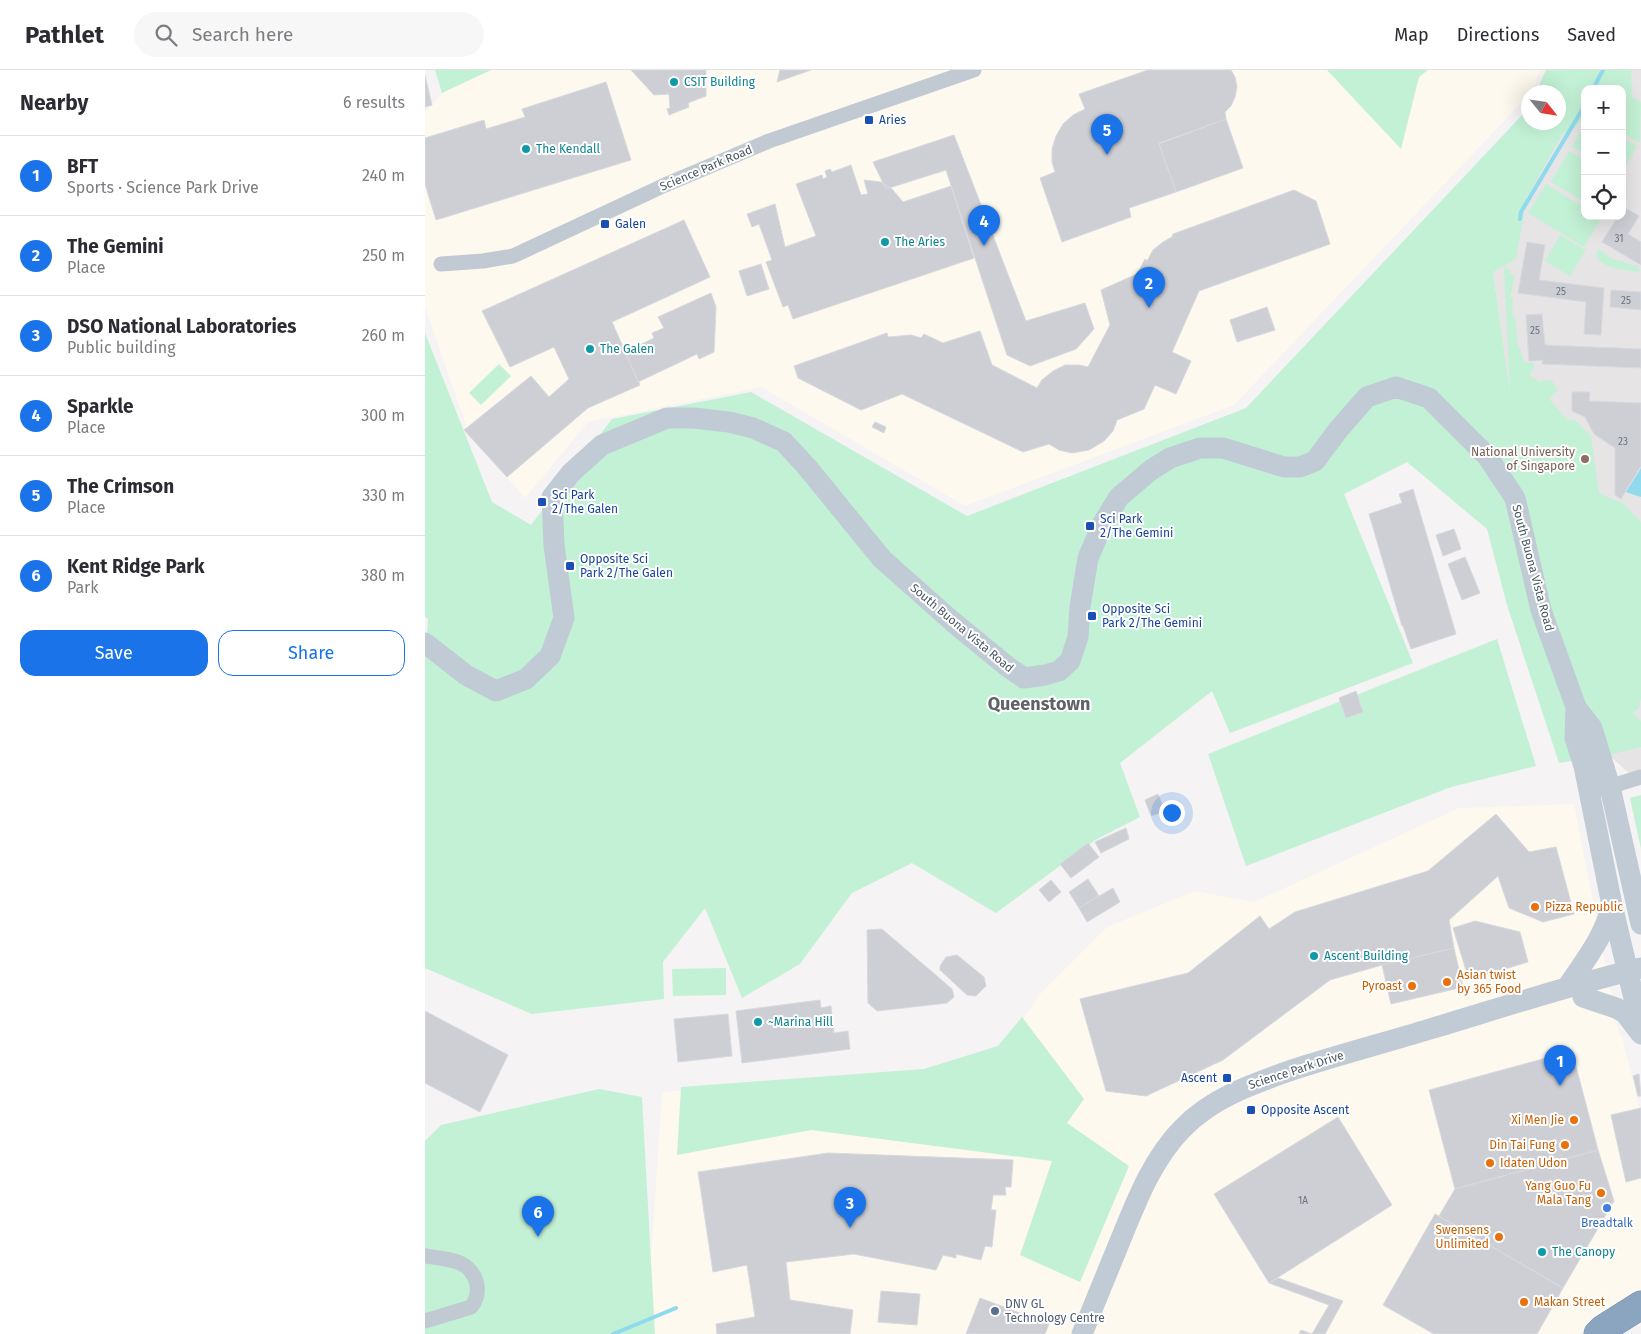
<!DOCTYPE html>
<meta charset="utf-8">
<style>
:root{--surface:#fff;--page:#f7f7f7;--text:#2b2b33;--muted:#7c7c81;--line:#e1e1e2;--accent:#1a73e8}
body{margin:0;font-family:"Fira Sans",sans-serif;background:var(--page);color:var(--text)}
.controls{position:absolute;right:15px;top:15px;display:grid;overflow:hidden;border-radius:10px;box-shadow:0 5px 20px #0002}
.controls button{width:45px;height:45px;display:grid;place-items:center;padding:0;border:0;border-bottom:1px solid var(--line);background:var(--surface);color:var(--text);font:25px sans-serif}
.compass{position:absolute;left:1096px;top:15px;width:45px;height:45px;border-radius:50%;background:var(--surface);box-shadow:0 5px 20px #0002;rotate:120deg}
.you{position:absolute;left:746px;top:742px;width:18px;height:18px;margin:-12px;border:4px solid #fff;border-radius:50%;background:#1a73e8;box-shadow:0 0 0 8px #1a73e833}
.badge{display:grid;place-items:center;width:32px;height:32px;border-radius:50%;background:var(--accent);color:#fff;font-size:16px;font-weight:700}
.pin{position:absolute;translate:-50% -41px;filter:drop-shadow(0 1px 2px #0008)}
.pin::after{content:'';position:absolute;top:26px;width:18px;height:15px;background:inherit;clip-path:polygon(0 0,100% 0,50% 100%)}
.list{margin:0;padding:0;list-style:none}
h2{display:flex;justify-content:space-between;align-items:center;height:65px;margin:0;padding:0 20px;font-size:21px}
h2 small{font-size:16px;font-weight:400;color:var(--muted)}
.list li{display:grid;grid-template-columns:32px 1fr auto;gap:15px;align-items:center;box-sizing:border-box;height:80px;padding:0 20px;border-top:1px solid var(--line)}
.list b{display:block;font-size:19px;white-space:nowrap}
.list p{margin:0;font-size:16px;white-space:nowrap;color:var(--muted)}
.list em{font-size:16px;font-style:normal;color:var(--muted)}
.actions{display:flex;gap:10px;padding:15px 20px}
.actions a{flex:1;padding:11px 0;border:1px solid var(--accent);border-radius:15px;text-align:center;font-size:18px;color:var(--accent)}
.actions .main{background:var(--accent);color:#fff}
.icon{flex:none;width:28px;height:28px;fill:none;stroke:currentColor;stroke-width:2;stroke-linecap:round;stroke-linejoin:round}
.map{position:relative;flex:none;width:1216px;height:1264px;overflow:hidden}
header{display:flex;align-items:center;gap:30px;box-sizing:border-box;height:70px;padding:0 25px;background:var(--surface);border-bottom:1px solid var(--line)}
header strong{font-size:24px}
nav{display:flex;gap:28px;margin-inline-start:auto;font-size:18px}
.search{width:350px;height:45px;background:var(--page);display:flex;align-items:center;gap:12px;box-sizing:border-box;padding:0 18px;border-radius:28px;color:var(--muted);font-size:19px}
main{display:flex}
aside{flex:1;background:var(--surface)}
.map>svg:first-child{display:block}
.commercial{fill:#fdf9ef}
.education{fill:#e6e4e5;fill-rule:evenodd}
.green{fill:#c3f1d5;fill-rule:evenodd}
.water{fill:#90daee}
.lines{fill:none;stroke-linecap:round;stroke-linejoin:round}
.stream{stroke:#90daee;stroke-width:4}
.building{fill:#cdcfd5;stroke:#d7d9de}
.highway-casing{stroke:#7690ad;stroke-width:29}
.street{stroke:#c1cad2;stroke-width:15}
.secondary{stroke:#c1cbd6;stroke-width:21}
.highway{stroke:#8ba5c1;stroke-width:28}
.culture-dot{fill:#0f9aa8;stroke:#fff;stroke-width:2}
.transit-dot{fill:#1a4fb4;stroke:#fff;stroke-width:2}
.education-dot{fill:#8d6e63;stroke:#fff;stroke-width:2}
.food-dot{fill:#e8710a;stroke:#fff;stroke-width:2}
.shop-dot{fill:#3f7fe0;stroke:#fff;stroke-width:2}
.service-dot{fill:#5c6f8a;stroke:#fff;stroke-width:2}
.labels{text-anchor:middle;stroke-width:4;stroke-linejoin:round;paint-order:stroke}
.number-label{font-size:10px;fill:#6b747e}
.culture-label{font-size:12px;fill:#0d838f;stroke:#fff;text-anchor:start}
.transit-label{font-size:12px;fill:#164399;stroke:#fff;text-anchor:start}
.street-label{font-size:12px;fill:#4a5661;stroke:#fff}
.education-label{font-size:12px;fill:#785e54;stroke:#fff;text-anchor:end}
.food-label{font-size:12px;fill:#c56008;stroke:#fff;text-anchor:end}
.shop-label{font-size:12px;fill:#366cbe;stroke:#fff}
.service-label{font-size:12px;fill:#4e5e75;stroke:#fff;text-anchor:start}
.district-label{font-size:18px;font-weight:bold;fill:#5f6368;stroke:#fff}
</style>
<header>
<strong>Pathlet</strong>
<div class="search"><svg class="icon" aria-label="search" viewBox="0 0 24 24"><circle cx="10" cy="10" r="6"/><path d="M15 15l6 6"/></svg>Search here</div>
<nav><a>Map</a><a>Directions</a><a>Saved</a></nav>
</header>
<main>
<aside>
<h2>Nearby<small>6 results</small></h2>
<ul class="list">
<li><span class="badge">1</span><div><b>BFT</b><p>Sports · Science Park Drive</p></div><em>240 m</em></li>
<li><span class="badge">2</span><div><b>The Gemini</b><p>Place</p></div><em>250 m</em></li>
<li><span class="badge">3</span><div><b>DSO National Laboratories</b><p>Public building</p></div><em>260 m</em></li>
<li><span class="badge">4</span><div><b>Sparkle</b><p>Place</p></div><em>300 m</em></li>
<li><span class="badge">5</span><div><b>The Crimson</b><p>Place</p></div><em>330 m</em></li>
<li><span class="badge">6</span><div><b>Kent Ridge Park</b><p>Park</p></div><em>380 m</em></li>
</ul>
<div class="actions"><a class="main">Save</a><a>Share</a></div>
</aside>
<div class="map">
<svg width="1216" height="1264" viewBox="0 0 1216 1264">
<rect width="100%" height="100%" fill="#f5f3f3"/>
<path class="commercial" d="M66,0h1050l-10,22h-2l-1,4 -294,309 -269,101 -204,-119 -173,35 -63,76 -56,-64 -44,-127v-194l17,-20z
M1149,734l45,230 3,2 19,78v182l-52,38h-943l16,-242 294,-23 47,-20 36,-54 68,-68 88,-36 59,11 205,-94z"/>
<path class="education" d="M1129,0h87v714l-32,-29 -98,-355 -18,-128 66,-150v-30zM1160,19h37v127h-37z"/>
<path class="green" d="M10,0h56l-49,23z
M902,0h101l-9,7 -18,72z
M1121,0h85l1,27 9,5 -1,41 -18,-10v-44h-37v27l-17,18 -5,-1 -36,64 -11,62 -12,7 6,5v3l5,2 -5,21 3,2 -1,16h3l3,33h2l4,14 10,1v5l-5,7 11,7c13,-4 11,-2 18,8l-9,9 19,22 6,-2 17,17 8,57 25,11 17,18v176l-2,10 -6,5 8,8v26l-32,8 -50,8 -52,-158 -20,-76 -80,-67 -63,32 69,169 -183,70 -18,-42 -92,72 20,54 -45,23 -99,73 -84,-50 -60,30 -52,71 -58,34 -37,-90 -42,54 1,37 -132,15 -107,-46v-306l3,-43 -3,-2v-284l67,169 39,23 81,-106 139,-27 216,124 279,-108 282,-299 1,13h30v-30h-23zM1078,196h1l6,126 -17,-120z
M1160,53v31l-13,-7z
M1197,68l15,8 -15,26z
M1144,81l16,9v42l-34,-20z
M1121,114l39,24v8h14l2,2 -17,29 -56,-34z
M1135,165l26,15 -16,26 -25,-15z
M1173,179l16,11c10,-1 13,6 23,5l2,2 -2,2h3l-1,3c-14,-2 -36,-3 -43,-16z
M74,294l12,12 -30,29 -12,-12z
M1072,569l39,127 -85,21 -205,79 -38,-112z
M1216,725v54l-11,-51z
M301,898v27l-53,1 -1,-27z
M597,947l62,82 -17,24 62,43 -49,116 -60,-27 32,-94 -241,-31 -134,25 4,-68 243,-18 74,-23z
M174,1019l43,8 13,237h-230v-193l16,-16z"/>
<path class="water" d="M1216,398v29l-15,-5z"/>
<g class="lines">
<path class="stream" d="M1168,19l10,-19
M1095,149l1,-7 64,-107
M188,1264l63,-26"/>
</g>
<path class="building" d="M206,0h75v26l-18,7 1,4 -20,8 -2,-6 3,-1 -1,-14 -15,1z
M355,0h31l-34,12z
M723,0h83l4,7 2,10 -2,10 -4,9 -6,6 1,7 -67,24 17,49 -47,16 2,9 -69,25 -22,-64 15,-6 -3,-10v-13l4,-13 7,-12 10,-9 12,-6 -6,-15z
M0,5l7,30 -7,2z
M181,12l25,78 -195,60 -11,-36v-46l59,-18 2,9 39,-12 -3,-8z
M801,49l17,49 -67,24 -17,-48z
M529,65l72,186 59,-18 9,26 -18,20 -46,17 -23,-11 -61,-185 -60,19 -13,-27z
M426,95l10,30 7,-1 -4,-14 17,2 11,7 11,13 48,-16 23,72 -181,61 -5,-14 -5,2 -17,-45 6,-2 -13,-36 -7,3 -5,-13 28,-10 10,43 31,-11 -20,-52 26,-9 1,4 4,-2 -2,-6 5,-2 2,3z
M869,120l22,11 14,43 -131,47 -27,61 19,9 -15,33 -21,-9 -11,24 -27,11 -4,11 -9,10 -15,9 -17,3 -13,-3 -10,-6 -26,8 -121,-58 -41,16 -63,-32 -4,-12 93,-33 1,4 23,-2 10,3 3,-4 19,9 37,-12 12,34 45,23 5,-8 11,-9 12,-6h14l9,2 22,-42 -9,-35 36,-16 8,-15 2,2 6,-11 10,-8 9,-5 1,-3z
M1199,137l15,9 -11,18 13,8v23l-39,-23 16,-26h4z
M259,150l26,57 -98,45 28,63 -52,23 -81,69 -43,-47 67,-54 18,21 20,-18 -15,-32 -44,20 -28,-56z
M1102,172l18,3 -6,35 65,8 -3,47 -17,-1 2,-32 -68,-9z
M336,194l8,25 -22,7 -8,-25z
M1186,220l30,2v18l-31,-3z
M286,223l5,14 -2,45 -15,7 -2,-5 -59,28 -13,-30 29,-14 -2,-5 12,-5 -6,-11z
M842,237l8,23 -38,12 -7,-22z
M1117,244l3,31 96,4v19l-99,-4 1,-4 -14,1 -3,-46z
M1147,322h18l-1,9 52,2v63l-20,33 -6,-4v-47l-21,-14 -9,-17 -13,-6z
M450,352l11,5 -2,6 -12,-6z
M988,419l43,145 -45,15 -8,-23h-1l-33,-112 33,-11 -3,-9z
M1029,459l7,20 -18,7 -7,-21z
M1040,487l15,36 -18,7 -14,-36z
M931,621l7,21 -17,6 -7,-20z
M733,724l7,17 -14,5 -6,-16z
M1071,744l33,38 27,-5 18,67 -31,8 -34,-14 -11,-32 -49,44 5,28 -72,17 -52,15 -107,80 -77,36 -40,-5 -26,-92 108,-26 72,-57 9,13 26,-17 133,-41z
M701,758l3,11 -28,14 -6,-11z
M663,773l11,14 -28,21 -11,-14z
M663,809l11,17 -20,12 -10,-16z
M626,810l10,12 -12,10 -10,-12z
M688,818l7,14 -33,20 -8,-14z
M1050,851l45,11 8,30 -59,18 -16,-52z
M457,859l70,60 2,8 -7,6 -70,8 -9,-8 -1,-73z
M1029,878l9,39 -72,17 -9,-39z
M532,885l27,22 2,9 -10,10 -9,-1 -27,-25v-4l6,-9z
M395,930l1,8 10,-2 3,27 14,-2 2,18 -108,14 -6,-52z
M0,941l83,44 -28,57 -55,-29z
M303,944l4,42 -54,6 -4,-43z
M1147,981l26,99 -143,39 -26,-99z
M1214,1004l2,22h-3l-5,-20z
M1216,1038v70l-15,4 -15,-67z
M913,1047l54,88 -123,78 -55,-89z
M1173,1080l16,51 -51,87 -124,-72 16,-27z
M403,1083l185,7 -2,27h-6l1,8h-13l-2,15h5l-4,37 -7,-1 -4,14 -25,-6v4l-13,-3 -7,15 -82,-16 -68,8 4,38 63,10 -3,24h-133l-1,-10 39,-7 -8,-52 -34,7 -15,-100z
M1010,1144l128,74 -26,46h-103l-51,-29z
M853,1208l65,23 -18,33h-13l17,-29 -60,-22z
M456,1221l39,3 -3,31 -39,-3z
M555,1228l69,26 -4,10h-79z
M876,1260l11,4h-13z"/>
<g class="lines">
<defs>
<path id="highway" d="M1173,1264l5,-5 38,-24"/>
</defs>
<use href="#highway" class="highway-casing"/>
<path class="street" d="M16,194l42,-3 30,-5 152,-71 104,-44 205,-71
M1177,719l39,-12
M0,1186c11,2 25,2 35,7 17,8 23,29 11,44l-46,14"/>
<path class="secondary" d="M0,573l41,32 30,16 30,-12 24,-23 14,-38 -10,-73 -2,-48 19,-24 31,-28 65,-27h27l35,4 24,6 31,14 23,25 75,92 71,63 55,45 16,11 21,-3 14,-4 11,-10 8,-24 2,-30 8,-49 15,-35 16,-26 32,-27 19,-12 30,-10h23l61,19h16l15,-6 23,-31 29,-33 29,-10 33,11 58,58 28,42 26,112 35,97 16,21 10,33 8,26 31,137
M1151,637l-1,31 9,28 28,139 29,123
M1143,916c18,-27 36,-49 44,-81
M1158,927l33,11 9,5 16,21
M657,1264c12,-29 24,-58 36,-88 17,-41 33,-86 65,-118 30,-31 70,-44 109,-58 46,-15 92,-27 138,-41 70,-21 140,-44 211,-61"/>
<use href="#highway" class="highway"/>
</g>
<g class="culture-dot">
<circle cx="249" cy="12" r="5"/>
<circle cx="101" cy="79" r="5"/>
<circle cx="460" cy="172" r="5"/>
<circle cx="165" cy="279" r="5"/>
<circle cx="889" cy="886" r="5"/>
<circle cx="333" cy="952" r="5"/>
<circle cx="1117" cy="1182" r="5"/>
</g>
<g class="transit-dot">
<rect x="439" y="45" width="10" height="10" rx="2.5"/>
<rect x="175" y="149" width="10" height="10" rx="2.5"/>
<rect x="112" y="427" width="10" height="10" rx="2.5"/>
<rect x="660" y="451" width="10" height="10" rx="2.5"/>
<rect x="140" y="491" width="10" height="10" rx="2.5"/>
<rect x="662" y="541" width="10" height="10" rx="2.5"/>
<rect x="797" y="1003" width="10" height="10" rx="2.5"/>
<rect x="821" y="1035" width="10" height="10" rx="2.5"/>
</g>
<circle class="education-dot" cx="1160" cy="389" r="5"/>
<g class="food-dot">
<circle cx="1110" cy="837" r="5"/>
<circle cx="1022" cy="912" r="5"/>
<circle cx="987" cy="916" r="5"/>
<circle cx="1149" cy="1050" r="5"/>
<circle cx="1140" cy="1075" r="5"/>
<circle cx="1065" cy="1093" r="5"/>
<circle cx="1176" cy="1123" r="5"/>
<circle cx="1074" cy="1167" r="5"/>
<circle cx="1099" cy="1232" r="5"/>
</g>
<circle class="shop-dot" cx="1182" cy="1138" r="5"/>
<circle class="service-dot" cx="570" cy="1241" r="5"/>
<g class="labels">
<g class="number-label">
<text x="1194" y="172">31</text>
<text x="1136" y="225">25</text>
<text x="1201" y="234">25</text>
<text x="1110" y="264">25</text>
<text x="1198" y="375">23</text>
<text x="878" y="1134">1A</text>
</g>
<g class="culture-label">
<text x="259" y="16">CSIT Building</text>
<text x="111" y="83">The Kendall</text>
<text x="470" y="176">The Aries</text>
<text x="175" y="283">The Galen</text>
<text x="899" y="890">Ascent Building</text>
<text x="343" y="956">~Marina Hill</text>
<text x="1127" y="1186">The Canopy</text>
</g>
<g class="transit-label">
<text x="454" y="54">Aries</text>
<text x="190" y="158">Galen</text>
<text x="127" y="429">Sci Park<tspan x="127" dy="14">2/The Galen</tspan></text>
<text x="675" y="453">Sci Park<tspan x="675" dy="14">2/The Gemini</tspan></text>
<text x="155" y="493">Opposite Sci<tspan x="155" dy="14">Park 2/The Galen</tspan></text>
<text x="677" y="543">Opposite Sci<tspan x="677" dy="14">Park 2/The Gemini</tspan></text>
<text x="792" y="1012" text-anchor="end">Ascent</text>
<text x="836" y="1044">Opposite Ascent</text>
</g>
<g class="street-label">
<text transform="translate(281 98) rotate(-23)" y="4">Science Park Road</text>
<text transform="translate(1108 498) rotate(75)" y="4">South Buona Vista Road</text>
<text transform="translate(537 558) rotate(40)" y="4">South Buona Vista Road</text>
<text transform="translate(871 1000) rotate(-18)" y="4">Science Park Drive</text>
</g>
<g class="education-label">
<text x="1150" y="386">National University<tspan x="1150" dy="14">of Singapore</tspan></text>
</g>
<g class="food-label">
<text x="1120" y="841" text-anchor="start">Pizza Republic</text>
<text x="1032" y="909" text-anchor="start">Asian twist<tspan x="1032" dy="14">by 365 Food</tspan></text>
<text x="977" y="920">Pyroast</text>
<text x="1139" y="1054">Xi Men Jie</text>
<text x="1130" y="1079">Din Tai Fung</text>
<text x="1075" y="1097" text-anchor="start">Idaten Udon</text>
<text x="1166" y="1120">Yang Guo Fu<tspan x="1166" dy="14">Mala Tang</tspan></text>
<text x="1064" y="1164">Swensens<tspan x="1064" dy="14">Unlimited</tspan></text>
<text x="1109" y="1236" text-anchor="start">Makan Street</text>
</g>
<g class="shop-label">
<text x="1182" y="1157">Breadtalk</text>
</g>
<g class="service-label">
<text x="580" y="1238">DNV GL<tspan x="580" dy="14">Technology Centre</tspan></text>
</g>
<g class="district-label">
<text x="614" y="640">Queenstown</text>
</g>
</g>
</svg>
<div class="controls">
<button>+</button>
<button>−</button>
<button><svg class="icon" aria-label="locate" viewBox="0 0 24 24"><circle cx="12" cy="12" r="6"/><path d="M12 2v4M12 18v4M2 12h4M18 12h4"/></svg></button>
</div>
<svg class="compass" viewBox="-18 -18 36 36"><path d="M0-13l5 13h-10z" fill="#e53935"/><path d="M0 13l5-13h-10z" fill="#7c7c81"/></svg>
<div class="you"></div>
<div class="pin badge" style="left:1135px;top:1016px">1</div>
<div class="pin badge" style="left:724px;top:238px">2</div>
<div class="pin badge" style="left:425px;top:1158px">3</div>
<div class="pin badge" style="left:559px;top:176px">4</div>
<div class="pin badge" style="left:682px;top:85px">5</div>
<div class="pin badge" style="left:113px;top:1167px">6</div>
</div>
</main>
